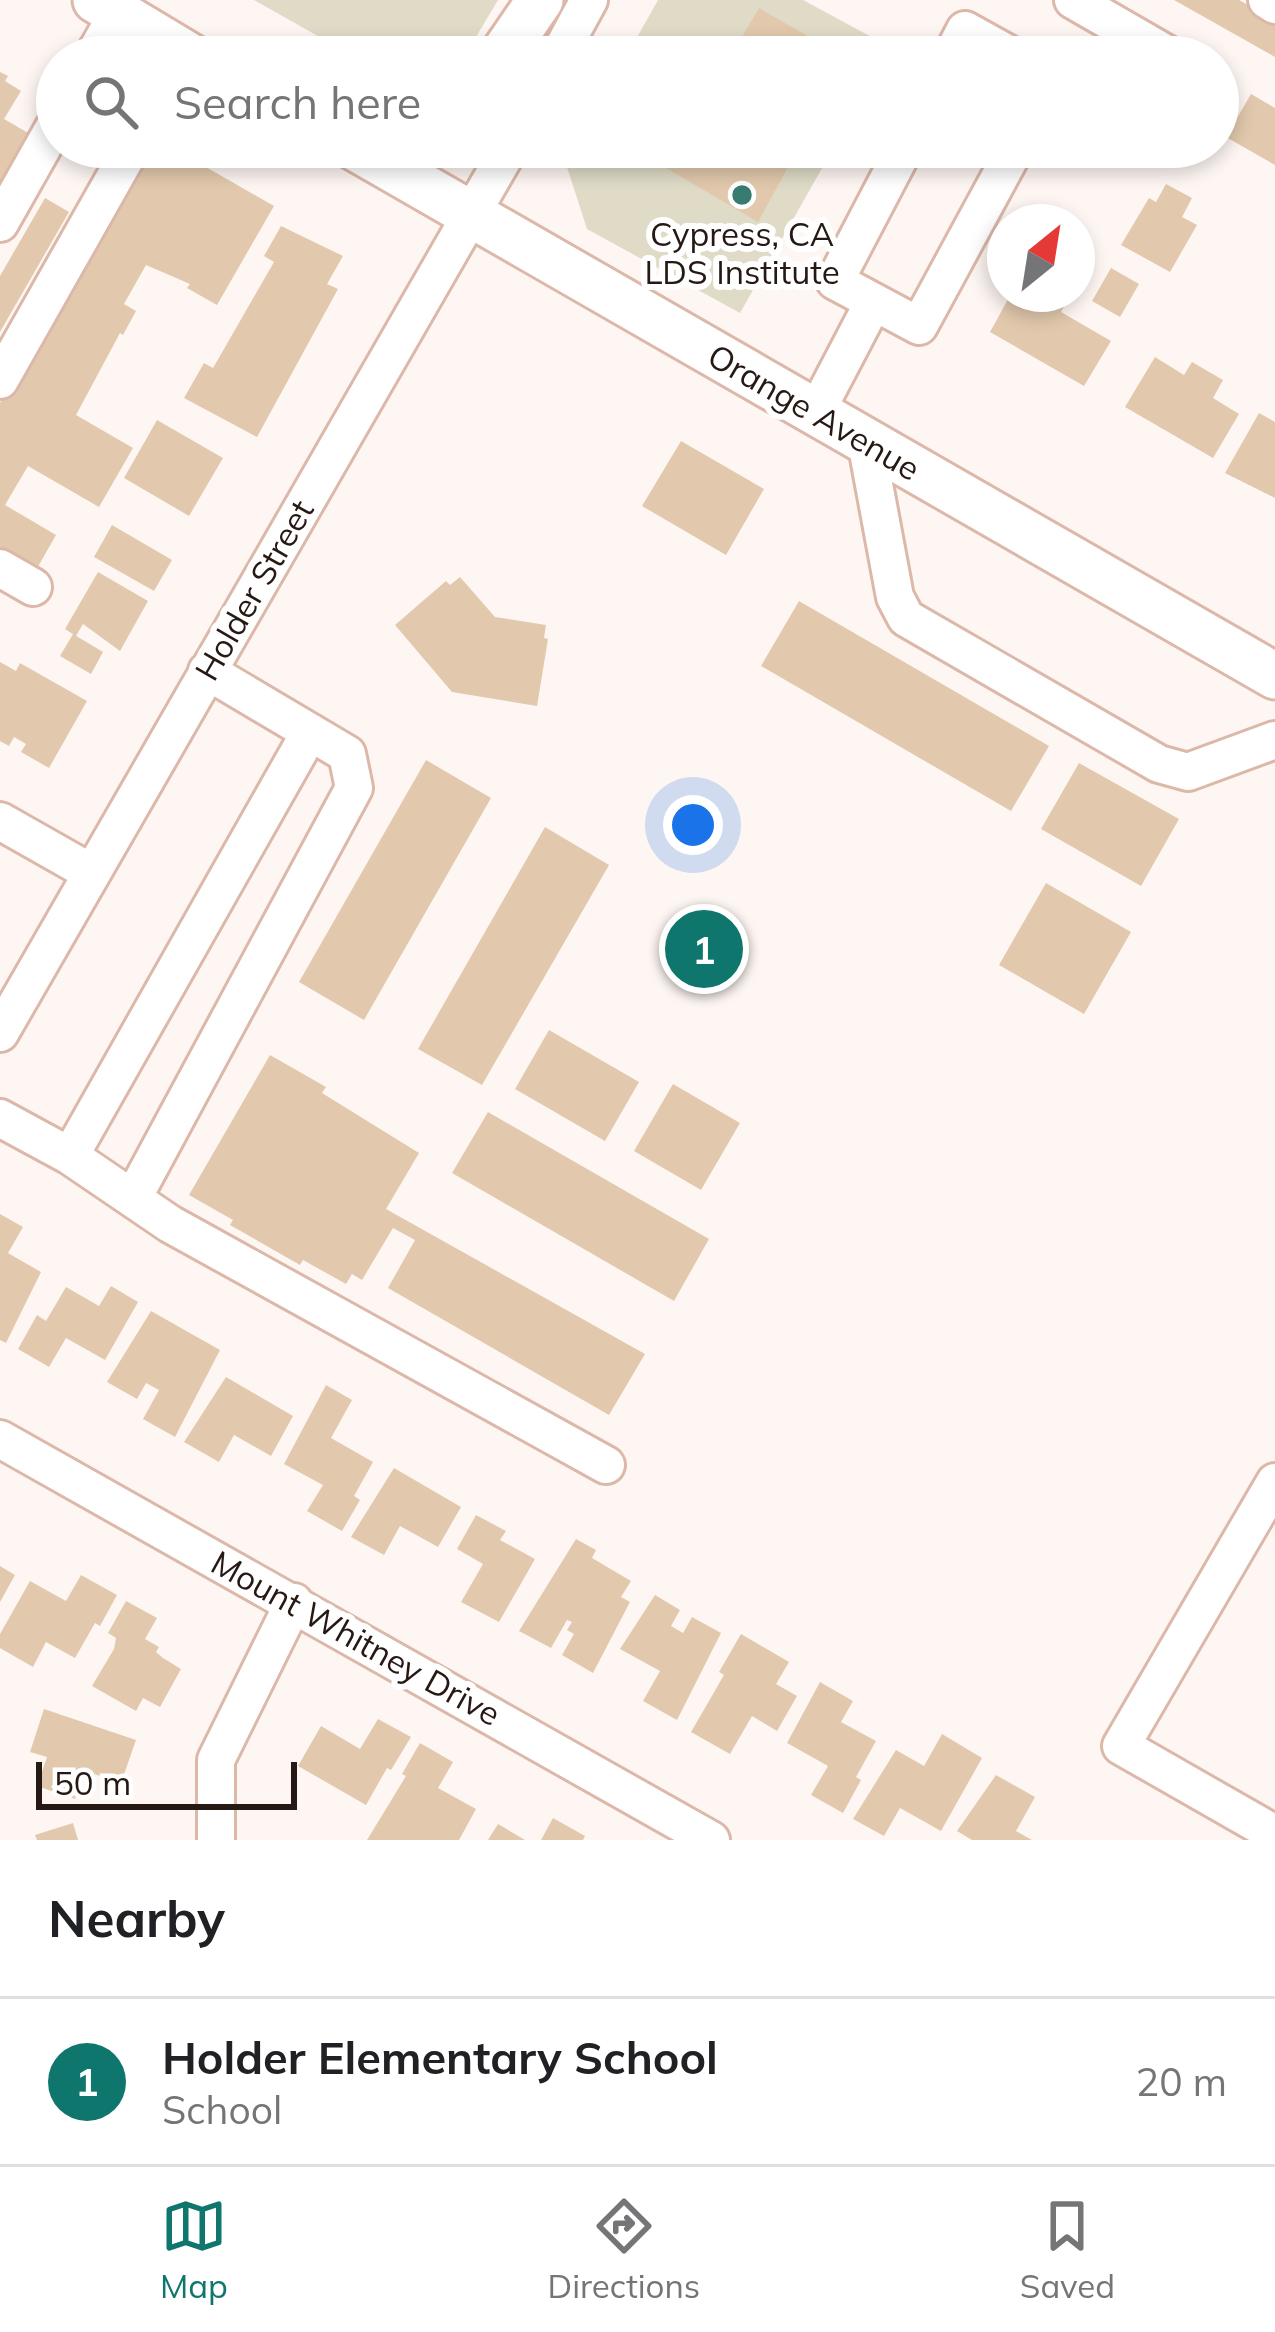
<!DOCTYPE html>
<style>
:root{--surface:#fff;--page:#f6f6f6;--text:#202124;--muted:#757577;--line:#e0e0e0;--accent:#0f766e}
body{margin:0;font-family:Mulish,sans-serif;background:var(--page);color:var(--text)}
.compass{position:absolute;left:987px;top:204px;width:108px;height:108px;border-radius:50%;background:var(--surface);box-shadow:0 6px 18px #0003;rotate:30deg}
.scale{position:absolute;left:36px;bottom:30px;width:261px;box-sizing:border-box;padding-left:12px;border:6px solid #261913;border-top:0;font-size:33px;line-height:42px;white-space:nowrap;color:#261913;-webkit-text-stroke:9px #fff;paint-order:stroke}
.you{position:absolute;left:693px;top:825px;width:42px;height:42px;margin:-30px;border:9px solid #fff;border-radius:50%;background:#1a73e8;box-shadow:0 0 0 18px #1a73e833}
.badge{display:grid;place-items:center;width:78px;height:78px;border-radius:50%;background:var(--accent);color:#fff;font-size:39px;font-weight:700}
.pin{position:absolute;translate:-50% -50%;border:6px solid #fff;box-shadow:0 3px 12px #0006}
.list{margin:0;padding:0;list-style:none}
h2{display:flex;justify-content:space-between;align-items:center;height:156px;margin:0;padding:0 48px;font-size:51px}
h2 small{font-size:39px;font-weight:400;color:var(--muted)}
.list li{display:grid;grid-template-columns:78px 1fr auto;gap:36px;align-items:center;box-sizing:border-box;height:168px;padding:0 48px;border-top:3px solid var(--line)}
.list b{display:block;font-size:45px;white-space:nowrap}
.list p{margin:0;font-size:39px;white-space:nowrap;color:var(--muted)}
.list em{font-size:39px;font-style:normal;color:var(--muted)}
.icon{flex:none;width:66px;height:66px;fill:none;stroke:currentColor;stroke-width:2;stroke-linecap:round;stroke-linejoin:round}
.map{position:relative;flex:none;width:1275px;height:1840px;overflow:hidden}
.search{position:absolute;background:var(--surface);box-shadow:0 6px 18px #0003;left:36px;right:36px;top:36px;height:132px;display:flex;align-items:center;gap:30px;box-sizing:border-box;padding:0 42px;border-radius:66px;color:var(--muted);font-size:45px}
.sheet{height:324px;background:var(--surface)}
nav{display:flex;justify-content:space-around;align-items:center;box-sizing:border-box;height:168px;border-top:3px solid var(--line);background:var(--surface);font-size:33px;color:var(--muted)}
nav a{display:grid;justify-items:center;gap:6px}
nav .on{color:var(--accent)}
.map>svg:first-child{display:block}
.green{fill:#dfdbc7}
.building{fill:#e2c9ad}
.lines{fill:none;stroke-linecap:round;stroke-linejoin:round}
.minor-casing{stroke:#dcb8a9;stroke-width:42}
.major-casing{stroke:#dcb8a9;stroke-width:51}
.minor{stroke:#fff;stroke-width:36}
.major{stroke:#fff;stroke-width:45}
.poi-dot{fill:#387c70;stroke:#fff;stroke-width:4.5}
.labels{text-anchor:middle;stroke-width:12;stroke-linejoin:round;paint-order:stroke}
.poi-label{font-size:33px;fill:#261913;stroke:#fff}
.street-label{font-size:33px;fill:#261913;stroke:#fff}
</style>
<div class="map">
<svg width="1275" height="1840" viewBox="0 0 1275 1840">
<rect width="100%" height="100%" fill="#fef6f3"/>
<path class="green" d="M254,0h244l-34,57h-109z
M658,0h145l87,47 -6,10h-258z
M576,147h258l-94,166 -153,-84 -21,-65z"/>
<path class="building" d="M1174,0h65l36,20v37z
M759,8l85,49h-114z
M0,72l8,4 -3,5 16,10 -17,28 26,15 -30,52z
M1251,94l24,14v57l-49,-28z
M142,147h29l103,59 -57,99 -30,-17 3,-4 -44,-19 -22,39 12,7 -13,24 -3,-2 -44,82 57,33 -34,59 -71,-41 -23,39 51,30 -21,37 -35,-20v-149z
M678,147h121l-41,75 -92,-54z
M1166,184l26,14 -10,19 15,8 -27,47 -49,-27 28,-47 7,4z
M45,198l24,14 -69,120v-56z
M281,226l62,30 -16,28 11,5 -81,148 -73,-39 20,-35 9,5 61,-106 -10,-6z
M1111,268l28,16 -19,33 -28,-16z
M1011,294h60l-10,18 50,29 -27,45 -94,-54z
M1155,357l29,18 8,-13 31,18 -10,18 26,16 -26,44 -88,-51z
M1259,413l16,9v76l-50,-25z
M157,420l66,38 -34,58 -65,-38z
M681,441l83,48 -38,66 -84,-49z
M112,525l60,35 -18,31 -60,-34z
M98,572l50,29 -28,50 -37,-27 -7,12 -11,-7z
M460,577l35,40 51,8 -2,13 4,1 -11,67 -85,-14 -57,-67 51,-44 4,4z
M799,601l250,145 -38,65 -250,-145z
M73,634l30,18 -12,22 -31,-18z
M0,662l16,9 4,-8 67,38 -38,67 -28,-16 5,-8 -12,-7 -5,9 -9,-5z
M426,760l65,38 -127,222 -65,-38z
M1079,763l100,56 -38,67 -100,-57z
M545,827l64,38 -127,220 -64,-36z
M1046,883l85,49 -47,82 -85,-49z
M549,1030l90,52 -34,59 -90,-52z
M270,1055l56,32 -4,6 97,60 -33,56 259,145 -36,61 -221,-127 27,-48 -22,-12 -31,52 -10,-6 -6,10 -43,-24 -3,5 -70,-40 3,-5 -44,-25z
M673,1084l67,39 -39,67 -67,-39z
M488,1112l221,127 -35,62 -222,-128z
M0,1214l23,13 -15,26 33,19 -35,71 -6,-3z
M111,1286l27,16 -33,58 -39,-22 -17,29 -31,-18 19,-34 9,6 20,-34 33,19z
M151,1311l69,39 -45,87 -32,-18 16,-29 -13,-7 -9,16 -30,-17z
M226,1377l67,39 -22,40 -37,-21 -15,27 -35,-20z
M326,1385l26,15 -21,38 42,24 -19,34 6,4 -18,31 -35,-20 16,-26 -39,-21z
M394,1468l67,39 -23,40 -38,-21 -16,29 -33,-18z
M476,1515l30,16 -6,9 35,19 -36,63 -38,-20 22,-38 -26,-15z
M576,1539l20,11 -4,8 39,23 -10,16 9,5 -37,71 -31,-18 12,-21 -7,-4 5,-8 -5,-2 -16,28 -32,-17z
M0,1566l15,9 -15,27z
M81,1575l36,20 -17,31 -5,-3 -20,35 -29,-16 -13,25 -33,-19v-14l30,-53 36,20z
M655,1595l25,15 -9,16 12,7 9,-16 29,16 -44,87 -34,-19 17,-30 -40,-22z
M126,1601l31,17 -12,21 14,8 -3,5 7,6 18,11 -21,38 -17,-9 -7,13 -44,-25 22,-37 2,-11 -8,-5z
M741,1634l48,28 -13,22 21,12 -20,35 -25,-15 -22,38 -39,-22 33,-57 -5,-3z
M820,1682l33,19 -12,21 35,19 -20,36 5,3 -18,33 -32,-18 17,-29 -41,-23z
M44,1709l92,31 -15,43 -36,-12 -10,28 -38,-13 10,-29 -17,-5z
M378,1719l33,18 -20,33 -4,-2 -21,37 -68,-39 23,-40 39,23z
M942,1734l40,24 -41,73 -41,-23 -16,28 -31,-17 43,-69 28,16z
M420,1743l33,19 -15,26 38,21 -17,31h-92l39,-64 -4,-2z
M996,1775l39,22 -19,34 16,9h-60l-15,-9z
M553,1818l32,18 -2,4h-42z
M73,1823l5,17h-41l-2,-5z
M498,1824l27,16h-37z"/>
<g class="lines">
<defs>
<path id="minor" d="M1073,0l99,57
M1267,0l8,5
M93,57l25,-44
M558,57l31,-57
M951,57l14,-27 49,27
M905,147l-70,134 84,45 97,-179
M0,223l57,-101
M0,380l132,-233
M816,412l57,-109
M866,441l29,156 11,21 253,146 29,8 87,-32
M0,568l33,19
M0,821l90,51
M0,1033l510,-886
M0,1118l70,38 100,68 436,241
M70,1156l240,-424
M133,1198l221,-410 -7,-34 -140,-83
M0,1439l711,401
M1275,1482l-154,264 154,88
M216,1840v-80l78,-158"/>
<path id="major" d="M96,0l95,57
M501,57l39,-57
M354,147l921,529"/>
</defs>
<use href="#minor" class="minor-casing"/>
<use href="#major" class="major-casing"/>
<use href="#minor" class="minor"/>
<use href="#major" class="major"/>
</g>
<circle class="poi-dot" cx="742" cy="195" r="12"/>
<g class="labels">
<g class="poi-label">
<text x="742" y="246">Cypress, CA<tspan x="742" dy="38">LDS Institute</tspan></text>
</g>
<g class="street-label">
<text transform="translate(814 412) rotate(30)" y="12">Orange Avenue</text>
<text transform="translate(254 590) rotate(-60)" y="12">Holder Street</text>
<text transform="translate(356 1638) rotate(29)" y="12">Mount Whitney Drive</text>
</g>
</g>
</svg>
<svg class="compass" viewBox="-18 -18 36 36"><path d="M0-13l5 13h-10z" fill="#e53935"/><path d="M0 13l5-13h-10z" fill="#757577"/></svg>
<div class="scale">50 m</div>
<div class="you"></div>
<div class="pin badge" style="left:704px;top:949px">1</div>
<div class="search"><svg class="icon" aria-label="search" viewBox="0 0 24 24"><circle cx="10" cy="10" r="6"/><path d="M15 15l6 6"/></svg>Search here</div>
</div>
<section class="sheet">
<h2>Nearby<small></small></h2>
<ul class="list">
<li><span class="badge">1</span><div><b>Holder Elementary School</b><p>School</p></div><em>20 m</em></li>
</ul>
</section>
<nav>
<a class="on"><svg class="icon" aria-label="map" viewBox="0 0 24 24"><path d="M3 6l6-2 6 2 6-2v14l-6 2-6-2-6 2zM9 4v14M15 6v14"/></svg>Map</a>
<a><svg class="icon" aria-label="directions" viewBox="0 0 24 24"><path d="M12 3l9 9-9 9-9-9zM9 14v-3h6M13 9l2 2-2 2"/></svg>Directions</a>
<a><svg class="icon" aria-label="saved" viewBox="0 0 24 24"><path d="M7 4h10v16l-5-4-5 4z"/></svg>Saved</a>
</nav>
